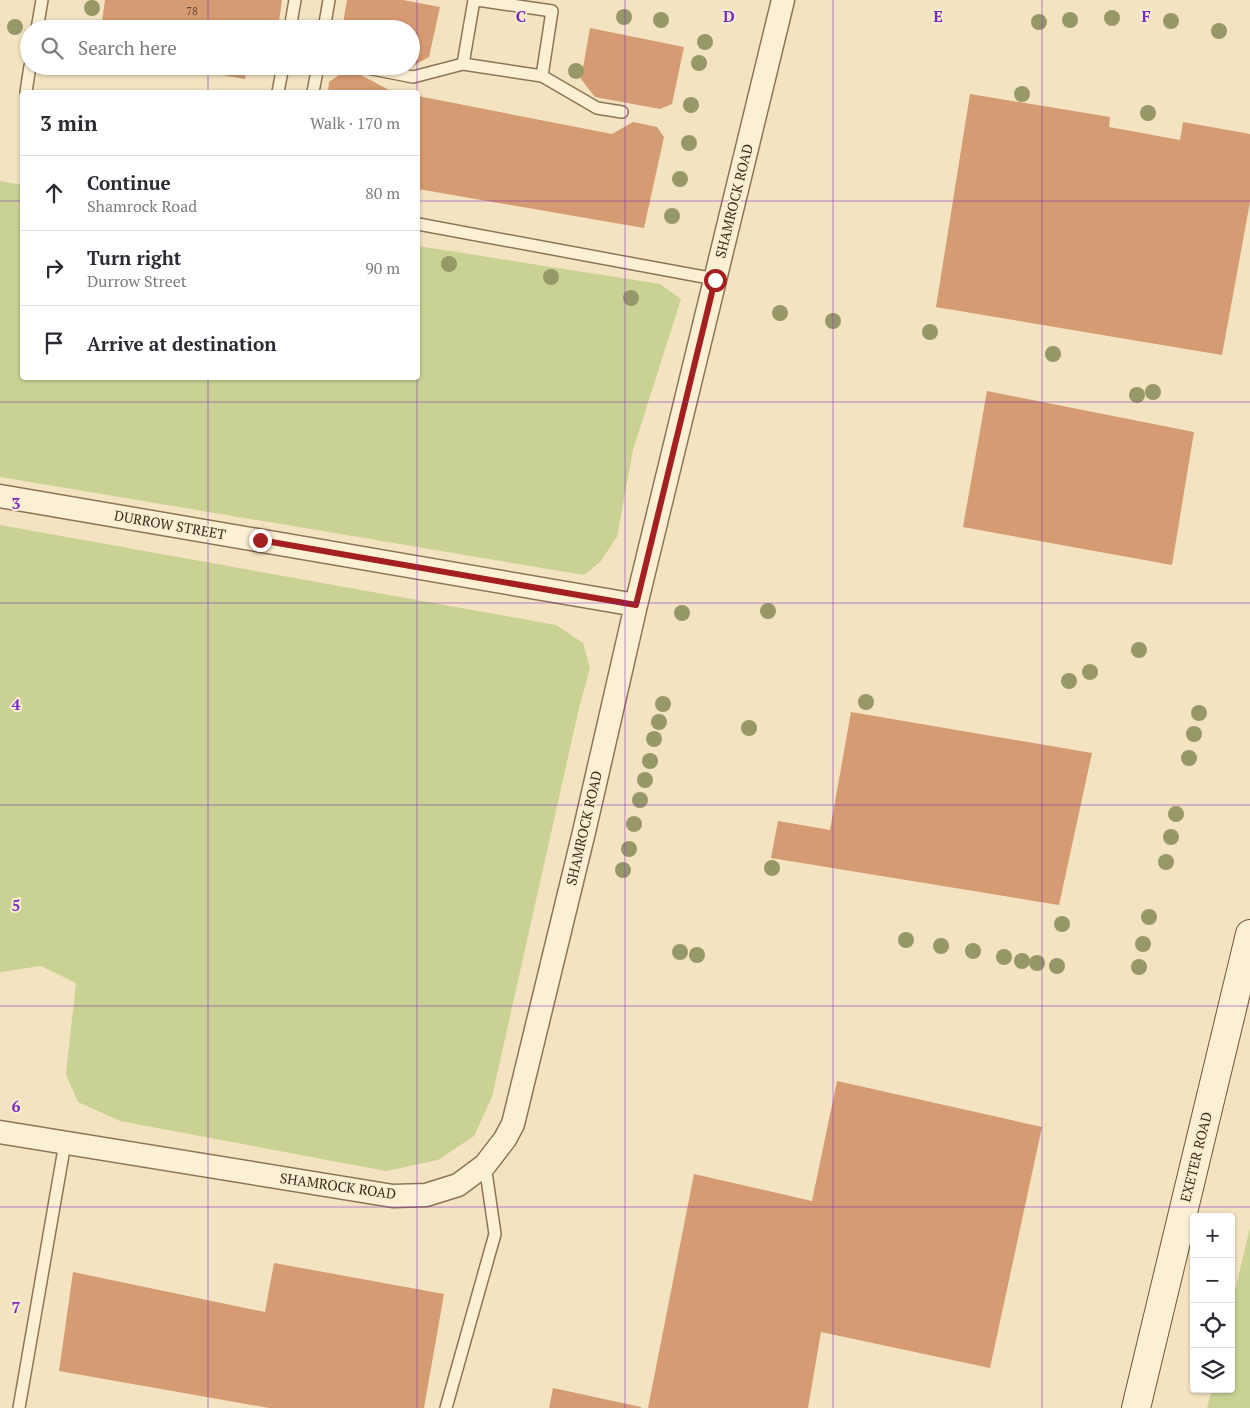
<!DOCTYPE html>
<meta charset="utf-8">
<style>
:root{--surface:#fff;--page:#f7f7f7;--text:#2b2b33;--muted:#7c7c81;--line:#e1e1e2}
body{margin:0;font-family:"PT Serif",serif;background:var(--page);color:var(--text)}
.controls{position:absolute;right:15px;bottom:15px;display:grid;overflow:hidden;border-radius:5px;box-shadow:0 1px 4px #0004}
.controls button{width:45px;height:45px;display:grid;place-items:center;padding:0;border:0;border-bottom:1px solid var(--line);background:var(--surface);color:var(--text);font:25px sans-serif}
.stop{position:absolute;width:15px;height:15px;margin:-11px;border:4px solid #a31f20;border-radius:50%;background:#fff}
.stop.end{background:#a31f20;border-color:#fff;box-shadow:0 1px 5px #0008}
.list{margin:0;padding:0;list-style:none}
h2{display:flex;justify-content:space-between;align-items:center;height:65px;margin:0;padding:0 20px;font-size:21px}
h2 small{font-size:16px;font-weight:400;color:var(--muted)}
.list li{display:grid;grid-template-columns:32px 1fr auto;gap:15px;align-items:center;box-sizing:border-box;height:75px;padding:0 20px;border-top:1px solid var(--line)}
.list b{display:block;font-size:19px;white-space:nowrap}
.list p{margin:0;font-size:16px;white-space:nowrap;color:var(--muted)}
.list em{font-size:16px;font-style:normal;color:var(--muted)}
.icon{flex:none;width:28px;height:28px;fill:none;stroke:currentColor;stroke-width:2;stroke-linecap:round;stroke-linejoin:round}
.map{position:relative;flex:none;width:1250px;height:1408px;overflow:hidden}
.search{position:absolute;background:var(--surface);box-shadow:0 1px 4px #0004;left:20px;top:20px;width:400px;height:55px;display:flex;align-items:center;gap:12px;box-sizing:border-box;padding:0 18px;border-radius:28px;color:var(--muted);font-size:19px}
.panel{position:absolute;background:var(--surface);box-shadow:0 1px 4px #0004;left:20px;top:90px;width:400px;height:290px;border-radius:5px}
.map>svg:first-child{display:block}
.green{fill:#cad293}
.building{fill:#d59b72}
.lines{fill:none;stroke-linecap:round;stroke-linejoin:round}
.lane-casing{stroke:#8e7456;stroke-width:14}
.street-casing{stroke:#8e7456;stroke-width:25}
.secondary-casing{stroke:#705439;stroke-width:30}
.lane{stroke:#fcf0d4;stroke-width:11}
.street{stroke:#fcf0d4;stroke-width:22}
.secondary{stroke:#fcf0d4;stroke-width:28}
.tree{fill:#979868}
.route{stroke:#a31f20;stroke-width:6}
.grid{fill:none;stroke:#7b2cbf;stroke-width:1;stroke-opacity:0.55}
.labels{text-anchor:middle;stroke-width:4;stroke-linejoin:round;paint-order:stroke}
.number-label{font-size:11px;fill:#624732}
.street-label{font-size:14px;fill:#3c2b1c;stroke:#f9edd1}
.grid-label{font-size:16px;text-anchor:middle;font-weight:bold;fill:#7b2cbf;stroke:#f9edd1;stroke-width:4;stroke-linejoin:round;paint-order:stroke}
</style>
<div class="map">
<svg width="1250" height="1408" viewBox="0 0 1250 1408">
<rect width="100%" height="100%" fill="#f3e3c0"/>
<path class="green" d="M0,181l22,4v193h396v-132l242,38 21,15 -48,151 -16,87 -17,25 -16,13 -584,-98z
M0,525l556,100 27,18 7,25 -11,40 -87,389 -18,39 -36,24 -52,11 -266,-50 -42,-19 -12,-28 10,-91 -35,-17 -41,6z
M1250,1228v180h-43l5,-19h19v-82z"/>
<path class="building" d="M105,0h177l-4,29h-177z
M347,0h56l37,7 -11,50 -18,10v-38h-69z
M590,28l94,19 -12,57 -12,5 -65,-12 -14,-18z
M175,66h72l-2,13 -70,-12z
M343,72l14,1 36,19h-65l1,-10z
M970,94l140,23 -1,10 71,13 3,-18 67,12v68l-28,153 -286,-48z
M418,96l194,38 21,-12 24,5 7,10 -20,91 -226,-39z
M987,391l207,41 -22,133 -209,-38z
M851,712l241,41 -33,152 -288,-47 7,-37 52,9z
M837,1081l205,46 -52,241 -169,-36 -13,76h-160l46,-234 118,27z
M274,1263l170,31 -20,114h-155l-210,-37 14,-99 192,40z
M553,1388l88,19v1h-92z"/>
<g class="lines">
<defs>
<path id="lane" d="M474,0l-11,64 79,12 10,-65 -75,-11
M37,29l5,-29
M290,29l5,-29
M324,29l5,-29
M357,66l56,11 50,-13
M542,76l55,32 25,4
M26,92l4,-26
M278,92l5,-26
M313,92l5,-26
M418,224l297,55
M19,1408l46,-265
M446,1408l49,-174 -10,-69"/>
<path id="street" d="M0,496l636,109
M0,1132l393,64 33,-1 32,-10 27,-20 20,-26 8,-15 71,-292 52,-227 147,-605"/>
<path id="secondary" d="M1136,1408l114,-474"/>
</defs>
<use href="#lane" class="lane-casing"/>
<use href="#street" class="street-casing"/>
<use href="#secondary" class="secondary-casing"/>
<use href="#lane" class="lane"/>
<use href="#street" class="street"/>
<use href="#secondary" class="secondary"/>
</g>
<g class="tree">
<circle cx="92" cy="8" r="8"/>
<circle cx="624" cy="17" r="8"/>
<circle cx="1112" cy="18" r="8"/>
<circle cx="661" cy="20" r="8"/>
<circle cx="1070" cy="20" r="8"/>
<circle cx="1171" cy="21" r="8"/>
<circle cx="1039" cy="22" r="8"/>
<circle cx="15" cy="27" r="8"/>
<circle cx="1219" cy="31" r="8"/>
<circle cx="705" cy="42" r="8"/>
<circle cx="699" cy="63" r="8"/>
<circle cx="576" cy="71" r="8"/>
<circle cx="1022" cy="94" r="8"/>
<circle cx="691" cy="105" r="8"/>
<circle cx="1148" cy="113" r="8"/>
<circle cx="689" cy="143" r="8"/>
<circle cx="680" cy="179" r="8"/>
<circle cx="672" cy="216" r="8"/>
<circle cx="449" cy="264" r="8"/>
<circle cx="551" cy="277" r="8"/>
<circle cx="631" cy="298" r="8"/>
<circle cx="780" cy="313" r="8"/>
<circle cx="833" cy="321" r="8"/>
<circle cx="930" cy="332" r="8"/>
<circle cx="1053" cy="354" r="8"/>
<circle cx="1153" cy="392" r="8"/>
<circle cx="1137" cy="395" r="8"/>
<circle cx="768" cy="611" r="8"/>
<circle cx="682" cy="613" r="8"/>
<circle cx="1139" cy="650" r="8"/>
<circle cx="1090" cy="672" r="8"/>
<circle cx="1069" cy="681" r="8"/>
<circle cx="866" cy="702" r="8"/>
<circle cx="663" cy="704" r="8"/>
<circle cx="1199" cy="713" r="8"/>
<circle cx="659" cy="722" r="8"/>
<circle cx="749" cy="728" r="8"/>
<circle cx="1194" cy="734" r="8"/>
<circle cx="654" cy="739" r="8"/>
<circle cx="1189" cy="758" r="8"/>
<circle cx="650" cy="761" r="8"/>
<circle cx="645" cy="780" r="8"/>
<circle cx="640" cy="800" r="8"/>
<circle cx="1176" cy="814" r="8"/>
<circle cx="634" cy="824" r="8"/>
<circle cx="1171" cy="837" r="8"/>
<circle cx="629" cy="849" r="8"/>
<circle cx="1166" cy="862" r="8"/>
<circle cx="772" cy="868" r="8"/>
<circle cx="623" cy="870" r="8"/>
<circle cx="1149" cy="917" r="8"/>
<circle cx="1062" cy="924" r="8"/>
<circle cx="906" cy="940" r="8"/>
<circle cx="1143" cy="944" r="8"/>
<circle cx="941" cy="946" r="8"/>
<circle cx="973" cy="951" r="8"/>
<circle cx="680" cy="952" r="8"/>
<circle cx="697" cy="955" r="8"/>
<circle cx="1004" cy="957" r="8"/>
<circle cx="1022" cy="961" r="8"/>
<circle cx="1037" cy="963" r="8"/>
<circle cx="1057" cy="966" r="8"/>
<circle cx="1139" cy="967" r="8"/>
</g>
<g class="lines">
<path class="route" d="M260,540l376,65 79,-325"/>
</g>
<path class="grid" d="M208,0v29M417,0v92M625,0v1408M833,0v1408M1042,0v1408M208,66v26M0,201h22M418,201h832M208,378v1030M417,378v1030M0,402h1250M0,603h1250M0,805h1250M0,1006h1250M0,1207h1250"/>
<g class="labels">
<g class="number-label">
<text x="192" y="15">78</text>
</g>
<g class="street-label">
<text transform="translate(734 201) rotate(-76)" y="5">SHAMROCK ROAD</text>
<text transform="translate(170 525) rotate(10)" y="5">DURROW STREET</text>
<text transform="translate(584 828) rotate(-77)" y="5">SHAMROCK ROAD</text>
<text transform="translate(1196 1157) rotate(-76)" y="5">EXETER ROAD</text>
<text transform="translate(338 1186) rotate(8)" y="5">SHAMROCK ROAD</text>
</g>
</g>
<g class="grid-label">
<text x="521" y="22">C</text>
<text x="729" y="22">D</text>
<text x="938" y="22">E</text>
<text x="1146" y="22">F</text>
<text x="16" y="509">3</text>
<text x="16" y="710">4</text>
<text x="16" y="911">5</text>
<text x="16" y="1112">6</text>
<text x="16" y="1313">7</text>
</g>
</svg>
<div class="controls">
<button>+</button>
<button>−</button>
<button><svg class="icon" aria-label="locate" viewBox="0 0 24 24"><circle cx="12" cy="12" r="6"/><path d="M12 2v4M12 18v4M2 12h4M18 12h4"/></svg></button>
<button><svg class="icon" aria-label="layers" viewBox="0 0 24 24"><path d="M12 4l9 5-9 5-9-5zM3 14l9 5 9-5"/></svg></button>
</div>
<div class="stop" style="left:715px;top:280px"></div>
<div class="stop end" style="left:260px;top:540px"></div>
<div class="search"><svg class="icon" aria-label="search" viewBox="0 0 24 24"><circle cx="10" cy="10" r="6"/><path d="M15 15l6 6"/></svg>Search here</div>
<section class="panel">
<h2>3 min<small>Walk · 170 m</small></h2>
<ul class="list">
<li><svg class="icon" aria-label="ahead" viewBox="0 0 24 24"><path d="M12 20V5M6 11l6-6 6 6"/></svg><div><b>Continue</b><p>Shamrock Road</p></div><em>80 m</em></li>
<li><svg class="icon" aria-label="right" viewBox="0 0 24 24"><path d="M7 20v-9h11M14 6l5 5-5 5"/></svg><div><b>Turn right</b><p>Durrow Street</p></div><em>90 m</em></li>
<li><svg class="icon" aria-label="arrive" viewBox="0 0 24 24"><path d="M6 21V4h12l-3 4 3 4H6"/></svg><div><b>Arrive at destination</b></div></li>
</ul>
</section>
</div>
